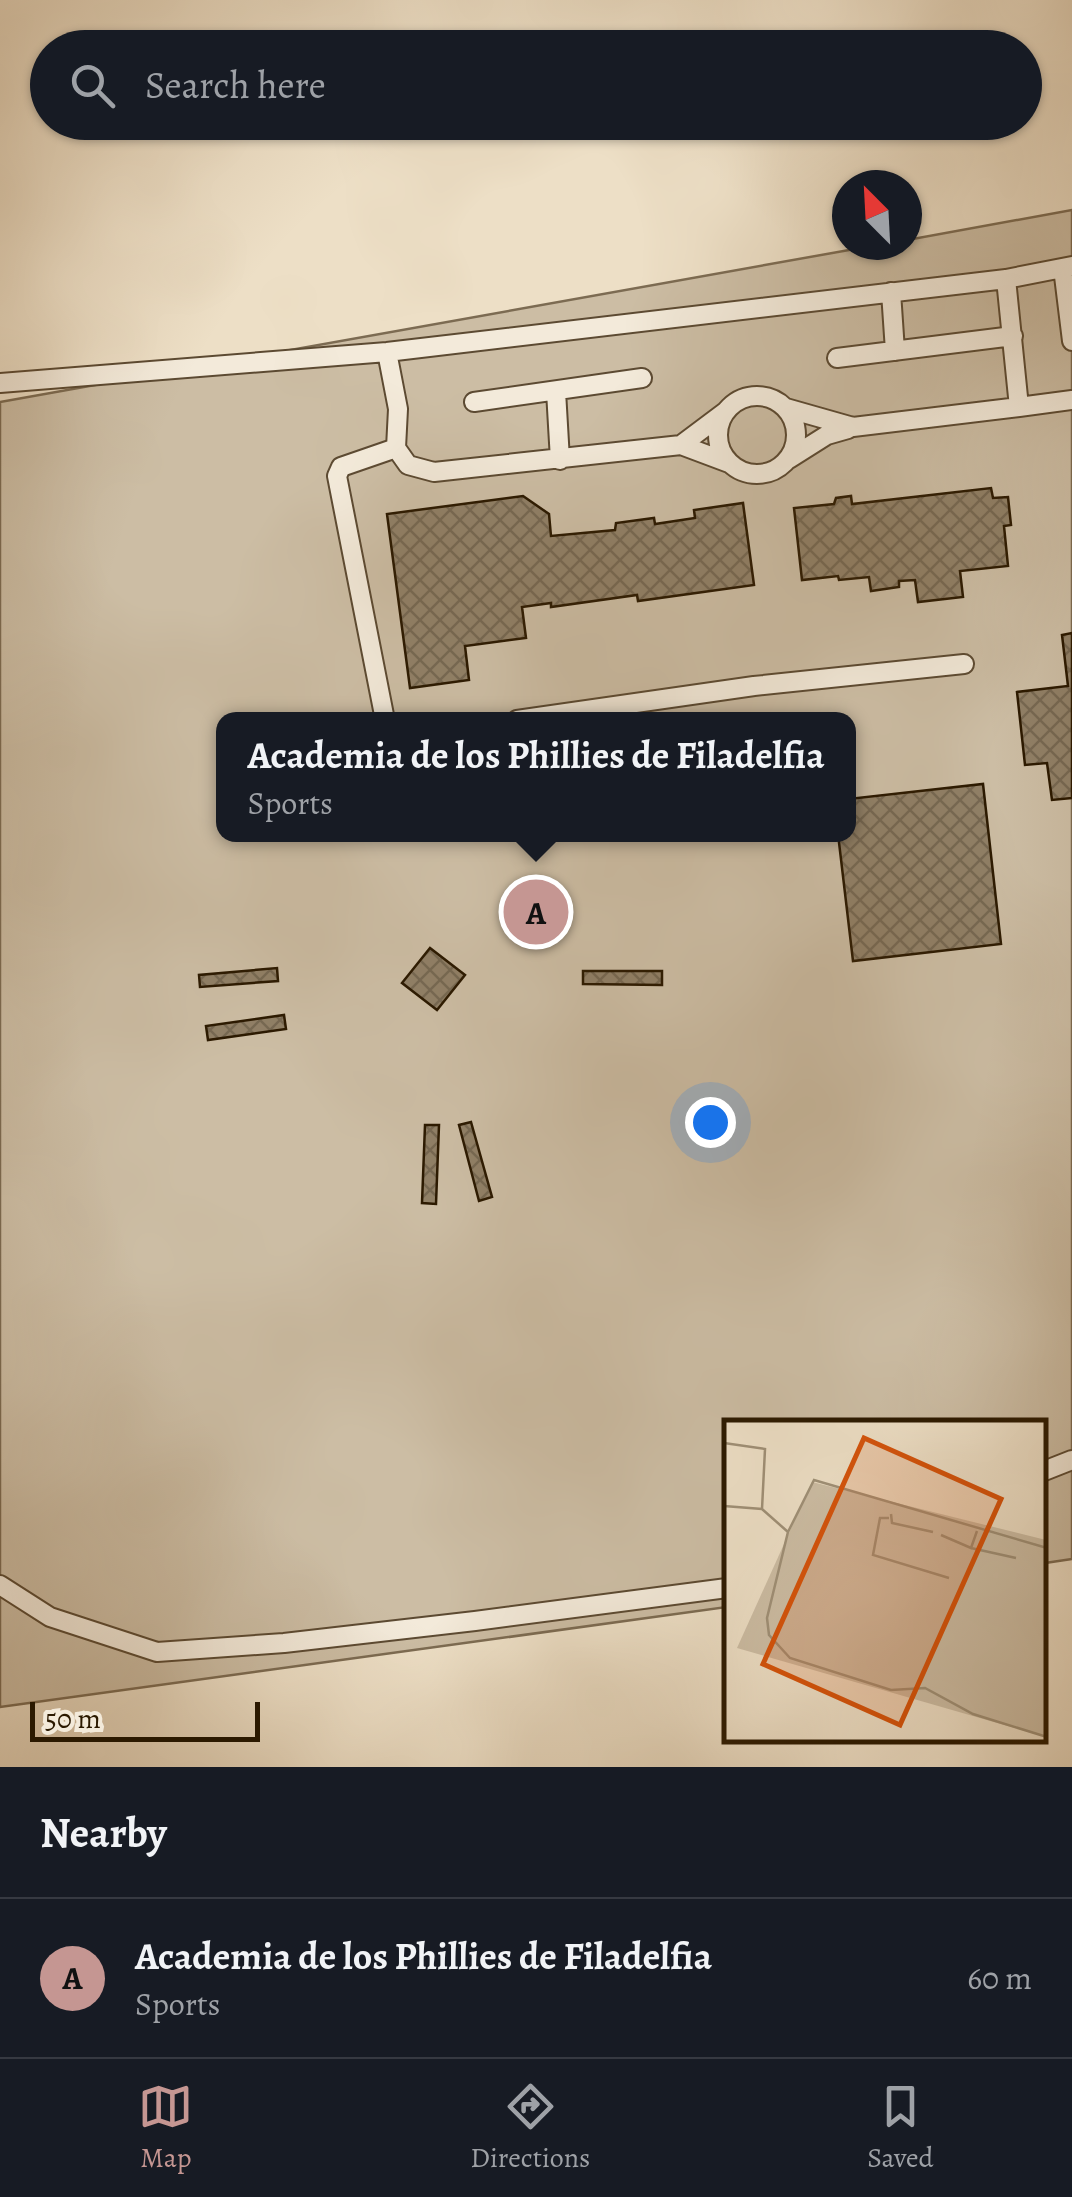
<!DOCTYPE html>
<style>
:root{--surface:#171b24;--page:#242831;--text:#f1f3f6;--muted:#9ea1a6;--line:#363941;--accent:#c59692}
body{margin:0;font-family:Alegreya,serif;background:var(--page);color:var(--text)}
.compass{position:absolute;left:832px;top:170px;width:90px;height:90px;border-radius:50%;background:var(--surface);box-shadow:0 2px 8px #0004;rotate:336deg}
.scale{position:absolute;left:30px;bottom:25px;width:230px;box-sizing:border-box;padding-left:10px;border:5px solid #2b1900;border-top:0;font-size:28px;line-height:35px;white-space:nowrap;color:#2b1900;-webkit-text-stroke:8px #f3eada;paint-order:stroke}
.you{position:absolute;left:710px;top:1122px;width:35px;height:35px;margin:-25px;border:8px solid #fff;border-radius:50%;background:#1a73e8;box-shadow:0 0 0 15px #1a73e833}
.badge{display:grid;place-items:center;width:65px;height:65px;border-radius:50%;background:var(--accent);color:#111;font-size:32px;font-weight:700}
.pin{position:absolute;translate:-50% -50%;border:5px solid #fff;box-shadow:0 2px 10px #0006}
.popup{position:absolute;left:216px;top:712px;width:640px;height:130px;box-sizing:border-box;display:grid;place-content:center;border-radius:20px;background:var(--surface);filter:drop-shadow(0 2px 8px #0005);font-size:32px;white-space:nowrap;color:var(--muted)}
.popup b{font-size:38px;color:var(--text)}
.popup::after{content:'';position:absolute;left:50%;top:100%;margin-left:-20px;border:20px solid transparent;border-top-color:var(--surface)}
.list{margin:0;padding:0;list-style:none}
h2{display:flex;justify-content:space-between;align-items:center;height:130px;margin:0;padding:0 40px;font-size:42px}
h2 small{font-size:32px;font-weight:400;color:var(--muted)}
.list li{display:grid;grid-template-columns:65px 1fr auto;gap:30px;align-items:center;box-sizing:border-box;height:160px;padding:0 40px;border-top:2px solid var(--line)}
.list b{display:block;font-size:38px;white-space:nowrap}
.list p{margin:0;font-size:32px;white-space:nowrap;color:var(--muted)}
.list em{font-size:32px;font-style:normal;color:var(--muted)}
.icon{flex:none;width:55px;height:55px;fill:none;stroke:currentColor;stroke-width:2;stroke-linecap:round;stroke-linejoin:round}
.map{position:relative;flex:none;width:1072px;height:1767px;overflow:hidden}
.search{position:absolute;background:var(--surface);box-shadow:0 2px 8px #0004;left:30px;right:30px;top:30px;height:110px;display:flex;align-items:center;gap:25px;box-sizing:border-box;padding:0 35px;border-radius:55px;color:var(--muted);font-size:38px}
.sheet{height:290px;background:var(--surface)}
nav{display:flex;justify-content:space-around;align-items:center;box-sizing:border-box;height:140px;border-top:2px solid var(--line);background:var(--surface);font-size:28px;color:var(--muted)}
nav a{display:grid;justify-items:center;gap:5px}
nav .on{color:var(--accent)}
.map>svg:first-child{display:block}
.garden{fill:#ccbda4;stroke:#7c6b52;stroke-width:2.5;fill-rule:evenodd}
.building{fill:url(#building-cross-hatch);stroke:#2b1900;stroke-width:2.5}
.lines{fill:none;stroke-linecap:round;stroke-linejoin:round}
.service-casing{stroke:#5c4a32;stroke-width:22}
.service{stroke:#f3eada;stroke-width:18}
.inset-road{fill:none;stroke:#9f9077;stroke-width:2.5}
.view{fill:#d5530b;fill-opacity:0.15;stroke:#d5530b;stroke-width:5}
.inset-edge{fill:none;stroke:#2b1900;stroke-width:5}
</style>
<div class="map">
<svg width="1072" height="1767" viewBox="0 0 1072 1767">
<defs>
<pattern id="building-cross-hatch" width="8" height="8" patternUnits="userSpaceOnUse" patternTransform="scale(2.5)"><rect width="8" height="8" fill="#908067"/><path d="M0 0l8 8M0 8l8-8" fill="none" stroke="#766852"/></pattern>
</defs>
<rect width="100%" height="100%" fill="#eddfc6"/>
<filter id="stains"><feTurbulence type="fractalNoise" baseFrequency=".002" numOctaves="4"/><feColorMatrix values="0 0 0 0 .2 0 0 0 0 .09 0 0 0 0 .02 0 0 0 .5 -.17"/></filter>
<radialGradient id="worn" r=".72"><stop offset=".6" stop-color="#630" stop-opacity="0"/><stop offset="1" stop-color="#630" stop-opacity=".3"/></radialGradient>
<path class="garden" d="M1072,210v1349l-27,4 -1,-141h-317v185l-727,100v-1305l877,-157h30v-5zM224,720h624v114h-624z"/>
<path class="building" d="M991,488l2,10 15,-1 3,28 -7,1 4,40 -48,5 3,26 -45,5 -3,-22 -16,1v6l-28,4 -2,-14 -30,3 -1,-4 -36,4 -8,-72 40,-4 2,-6 15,-2 1,8z
M523,496l26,18 2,22 64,-6 1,-7 38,-5 1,6 40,-6 -1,-8 49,-7 11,82 -116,16 -1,-6 -86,12v-4l-29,4 4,31 -61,8 4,34 -59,8 -23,-174z
M1072,633v165l-20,2 -5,-37 -22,2 -8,-73 51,-6 -6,-51z
M983,784l18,160 -148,17 -15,-127h10v-35z
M430,948l35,27 -28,35 -35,-27z
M277,968l1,13 -78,6 -1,-12z
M583,971h79v14l-79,-1z
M284,1015l2,14 -78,11 -2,-14z
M471,1122l21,75 -13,4 -20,-76z
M425,1125h14l-3,79 -14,-1z"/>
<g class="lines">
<defs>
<path id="service" d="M1063,268l9,73
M891,292l4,59
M387,352l11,57 -2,39 12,17 26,7 247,-27 44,-33
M837,358l176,-22
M0,383l387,-31 619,-73 66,-13
M556,391l4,69
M718 435a39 39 0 1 1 78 0a39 39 0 1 1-78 0Z
M474,402l168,-24
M1019,407l53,-7
M786,408l67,19 166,-20 -13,-128
M681,445l48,18
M789,459l38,-24 21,-6
M385,720l-48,-244 4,-9 55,-19
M517,720l237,-34 210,-22
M1044,1471l28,-11
M0,1585l50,32 107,35 127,-9 191,-22 252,-33"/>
</defs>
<use href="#service" class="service-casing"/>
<use href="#service" class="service"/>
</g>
<g transform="translate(724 1420)">
<rect width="322" height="322" fill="#eddfc6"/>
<path d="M88,62l234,58v197l-309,-89z" fill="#ccbda4"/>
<path class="inset-road" d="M0,23l41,6 -3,60M0,86l38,3 26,23M167,94l1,9 41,9M165,98h-9l-7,37 76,23M217,115l30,13 6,-17M247,128l45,10M323,128l-233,-68 -26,52 -21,86 2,17 21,23 101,32 34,-2 48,26 74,23"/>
<path class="view" d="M140,18l137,61 -101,226 -137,-61z"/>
<rect width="322" height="322" class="inset-edge"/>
</g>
<rect width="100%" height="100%" filter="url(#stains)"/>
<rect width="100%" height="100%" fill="url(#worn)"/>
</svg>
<svg class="compass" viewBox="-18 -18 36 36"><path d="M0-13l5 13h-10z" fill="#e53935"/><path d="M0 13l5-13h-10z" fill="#9ea1a6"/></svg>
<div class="scale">50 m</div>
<div class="you"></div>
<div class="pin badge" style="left:536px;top:912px">A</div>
<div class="popup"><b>Academia de los Phillies de Filadelfia</b>Sports</div>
<div class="search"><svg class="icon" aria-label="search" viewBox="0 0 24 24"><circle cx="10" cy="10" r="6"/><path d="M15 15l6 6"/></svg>Search here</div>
</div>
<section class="sheet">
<h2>Nearby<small></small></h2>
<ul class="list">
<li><span class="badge">A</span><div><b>Academia de los Phillies de Filadelfia</b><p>Sports</p></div><em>60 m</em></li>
</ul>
</section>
<nav>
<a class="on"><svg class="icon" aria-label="map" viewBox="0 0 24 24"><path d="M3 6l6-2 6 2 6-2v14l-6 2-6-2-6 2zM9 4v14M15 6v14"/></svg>Map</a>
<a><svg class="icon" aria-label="directions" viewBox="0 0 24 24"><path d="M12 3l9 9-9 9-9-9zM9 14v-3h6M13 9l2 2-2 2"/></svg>Directions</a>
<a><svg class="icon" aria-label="saved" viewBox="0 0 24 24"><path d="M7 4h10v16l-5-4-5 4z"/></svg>Saved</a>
</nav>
